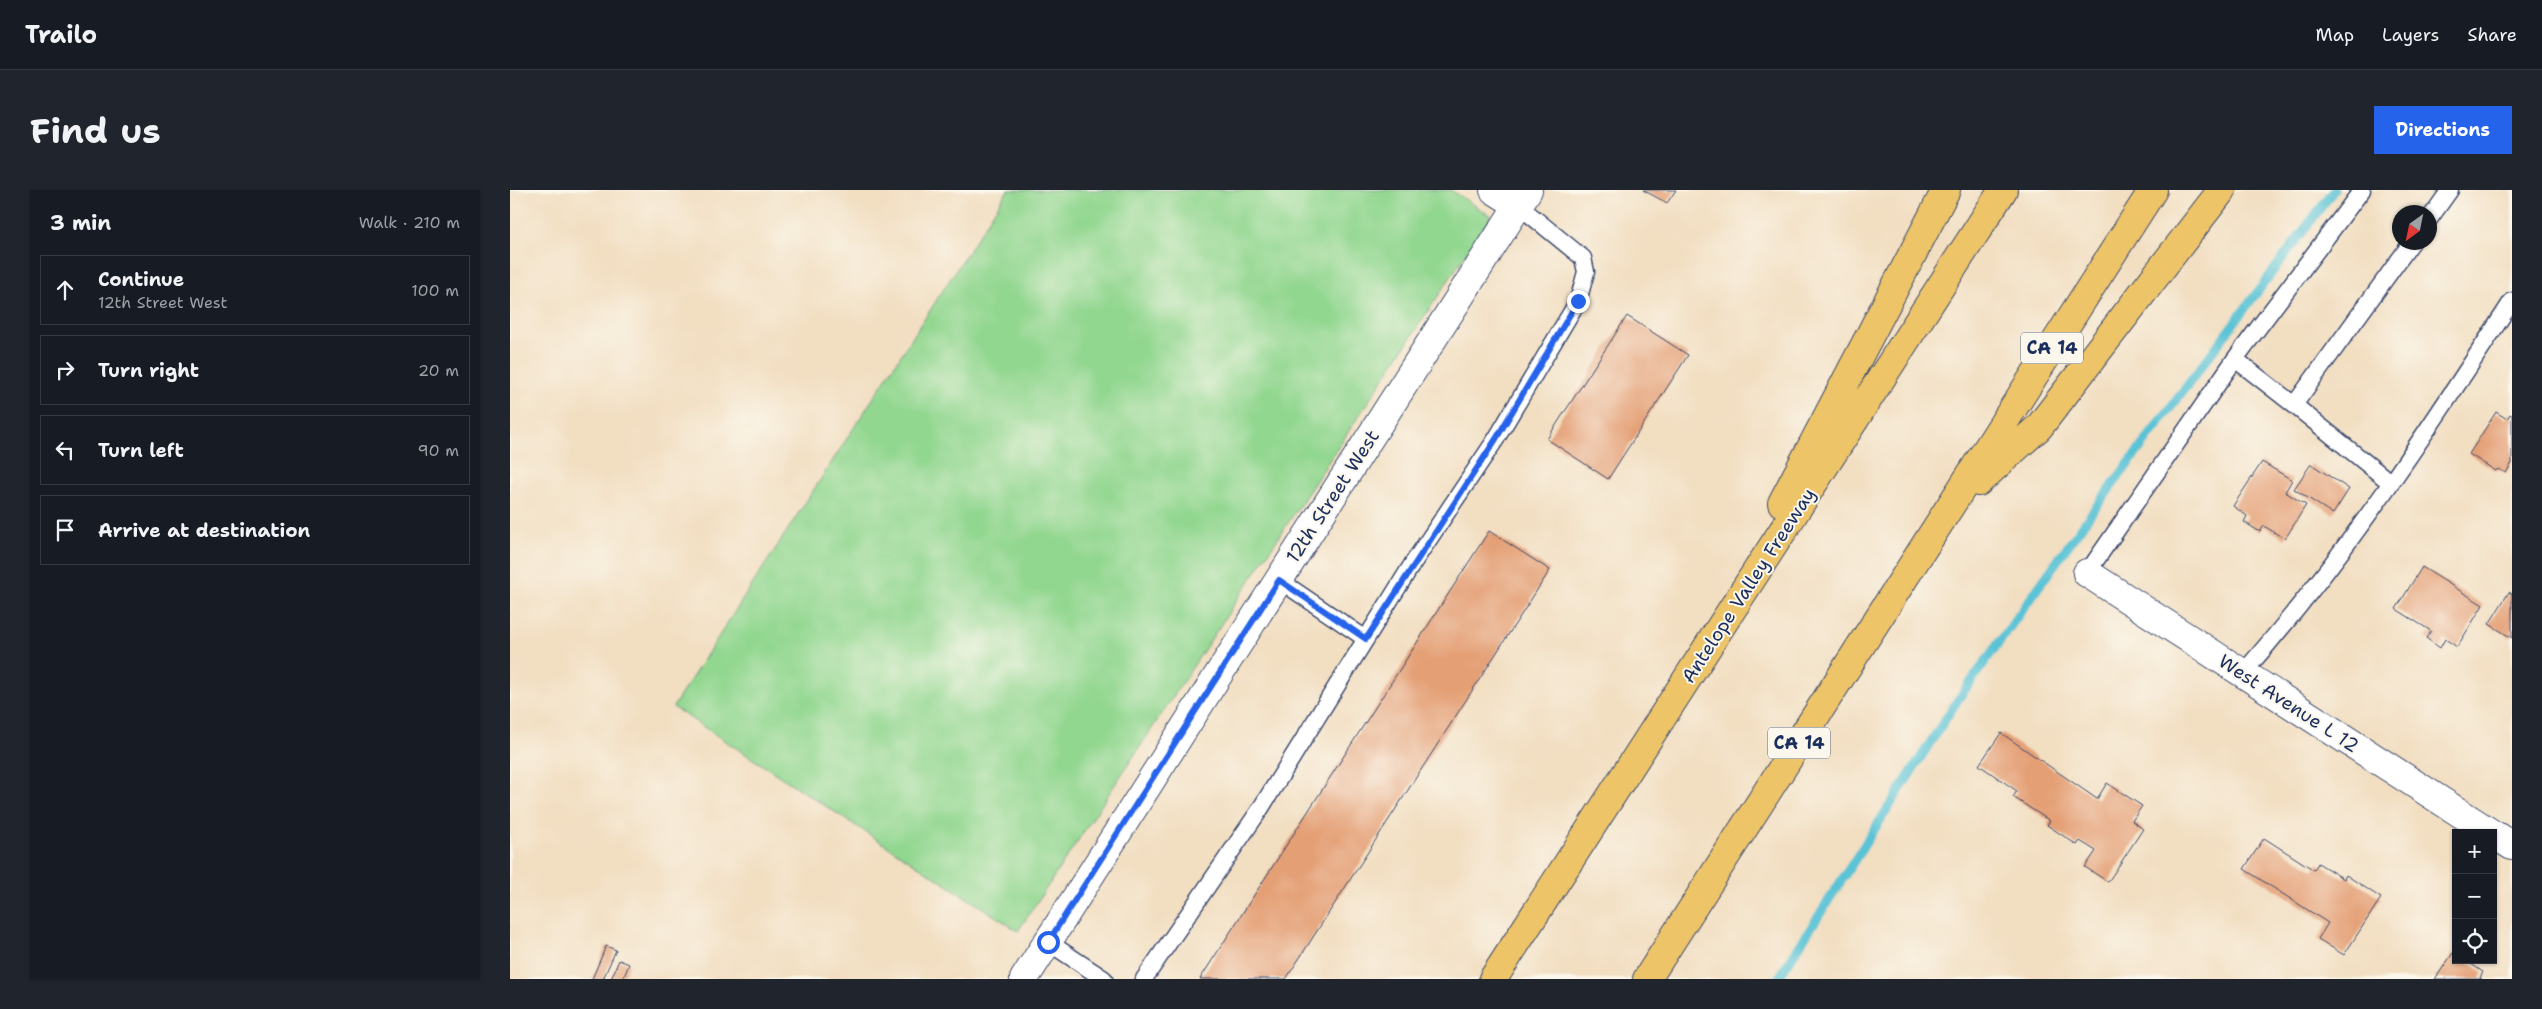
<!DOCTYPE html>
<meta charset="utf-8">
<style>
:root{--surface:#171b24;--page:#20242c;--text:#f1f3f6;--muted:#9ea1a6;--line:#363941;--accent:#2563eb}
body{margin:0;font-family:"Shantell Sans",sans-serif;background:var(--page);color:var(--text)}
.controls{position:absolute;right:15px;bottom:15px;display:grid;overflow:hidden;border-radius:0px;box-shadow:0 1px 4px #0004}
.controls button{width:45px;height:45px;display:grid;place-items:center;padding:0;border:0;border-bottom:1px solid var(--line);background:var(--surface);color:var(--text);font:25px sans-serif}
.compass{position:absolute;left:1882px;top:15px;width:45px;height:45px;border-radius:50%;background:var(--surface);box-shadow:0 1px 4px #0004;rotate:213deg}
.stop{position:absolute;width:15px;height:15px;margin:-11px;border:4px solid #2563eb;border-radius:50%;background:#fff}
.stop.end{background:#2563eb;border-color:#fff;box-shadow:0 1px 5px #0008}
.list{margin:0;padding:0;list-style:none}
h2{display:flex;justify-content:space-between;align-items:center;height:65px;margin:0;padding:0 20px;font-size:21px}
h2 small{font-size:16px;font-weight:400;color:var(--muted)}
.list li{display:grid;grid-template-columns:32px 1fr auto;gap:15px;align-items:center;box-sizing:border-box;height:70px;margin:0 10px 10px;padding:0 10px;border:1px solid var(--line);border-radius:0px}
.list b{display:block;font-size:19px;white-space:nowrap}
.list p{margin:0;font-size:16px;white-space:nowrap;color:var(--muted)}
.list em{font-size:16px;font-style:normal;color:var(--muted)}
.icon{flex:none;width:28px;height:28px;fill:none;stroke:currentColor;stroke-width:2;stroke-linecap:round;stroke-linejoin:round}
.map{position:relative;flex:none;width:2002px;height:789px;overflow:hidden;border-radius:0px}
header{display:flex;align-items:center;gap:30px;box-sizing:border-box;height:70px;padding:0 25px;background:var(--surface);border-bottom:1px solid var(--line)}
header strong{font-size:24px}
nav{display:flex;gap:28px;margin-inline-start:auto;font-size:18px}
.intro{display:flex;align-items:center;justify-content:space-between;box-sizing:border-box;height:120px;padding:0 30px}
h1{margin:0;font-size:35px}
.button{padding:12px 22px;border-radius:0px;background:var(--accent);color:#fff;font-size:18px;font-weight:700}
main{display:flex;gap:30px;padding:0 30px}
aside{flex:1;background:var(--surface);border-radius:0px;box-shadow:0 1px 4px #0004}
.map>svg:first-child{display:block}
.green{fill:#92d790;stroke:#568377}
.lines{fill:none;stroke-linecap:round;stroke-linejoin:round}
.stream{stroke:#5ac3d6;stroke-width:9}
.building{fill:#e49f74}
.lane-casing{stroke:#3b496d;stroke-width:19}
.street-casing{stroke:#3b496d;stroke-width:30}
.highway-casing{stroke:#3b496d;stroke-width:30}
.lane{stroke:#fff;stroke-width:16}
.street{stroke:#fff;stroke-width:28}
.highway{stroke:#eec469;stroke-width:28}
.route{stroke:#2563eb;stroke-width:6}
.labels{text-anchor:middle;stroke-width:4;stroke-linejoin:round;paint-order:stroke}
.shield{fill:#fbf7ec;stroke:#5e6b89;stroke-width:1}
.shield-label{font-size:18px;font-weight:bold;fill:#1b2f5e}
.street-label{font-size:19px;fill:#1b2f5e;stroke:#fbf7ec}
</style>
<header>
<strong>Trailo</strong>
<nav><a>Map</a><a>Layers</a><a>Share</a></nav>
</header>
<div class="intro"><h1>Find us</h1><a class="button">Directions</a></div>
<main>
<aside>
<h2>3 min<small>Walk · 210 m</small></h2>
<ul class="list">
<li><svg class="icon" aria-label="ahead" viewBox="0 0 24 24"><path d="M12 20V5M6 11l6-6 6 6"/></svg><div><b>Continue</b><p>12th Street West</p></div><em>100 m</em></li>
<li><svg class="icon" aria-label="right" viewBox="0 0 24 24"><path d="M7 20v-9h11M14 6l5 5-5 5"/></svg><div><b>Turn right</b></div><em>20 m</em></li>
<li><svg class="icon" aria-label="left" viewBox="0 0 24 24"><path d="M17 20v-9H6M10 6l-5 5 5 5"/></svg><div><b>Turn left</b></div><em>90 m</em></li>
<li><svg class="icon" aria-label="arrive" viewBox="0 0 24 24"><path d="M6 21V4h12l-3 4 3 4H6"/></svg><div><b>Arrive at destination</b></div></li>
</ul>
</aside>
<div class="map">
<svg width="2002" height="789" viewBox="0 0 2002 789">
<rect width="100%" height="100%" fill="#fbf7ec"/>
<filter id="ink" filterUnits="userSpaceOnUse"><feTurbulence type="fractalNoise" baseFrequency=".02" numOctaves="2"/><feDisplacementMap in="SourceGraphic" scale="10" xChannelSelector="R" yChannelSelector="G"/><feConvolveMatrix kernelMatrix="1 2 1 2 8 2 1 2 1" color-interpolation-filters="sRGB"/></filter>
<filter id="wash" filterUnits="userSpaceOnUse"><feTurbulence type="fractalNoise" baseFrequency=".0096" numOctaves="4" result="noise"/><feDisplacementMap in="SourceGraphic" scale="20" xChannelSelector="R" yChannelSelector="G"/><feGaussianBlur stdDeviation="1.12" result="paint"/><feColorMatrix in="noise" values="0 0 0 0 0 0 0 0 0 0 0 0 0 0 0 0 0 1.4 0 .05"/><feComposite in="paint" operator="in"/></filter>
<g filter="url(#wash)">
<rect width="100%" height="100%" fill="#f2dec1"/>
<path class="green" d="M498,0h443l40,26 -473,715 -345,-224z"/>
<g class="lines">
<path class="stream" d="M1268,789l179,-278 136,-190 241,-321"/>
</g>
<g id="blocks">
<path class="building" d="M1133,0h33l-9,13z
M1117,126l61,39 -80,124 -61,-40z
M1986,222l11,7 3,-5 2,1v48l-6,10 -8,-4 -2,2 -27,-17z
M1752,272l30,18 -7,12 21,13 -21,34 -21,-13 -4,6 -16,-10 3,-6 -14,-10z
M1801,274l38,25 -16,25 -39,-25z
M979,341l61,39 -264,409h-86z
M1912,377l61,38 -26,42 -12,-8 -5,9 -14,-10 5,-7 -35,-22z
M1999,402l3,2v44l-23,-14z
M1491,543l96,66 10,-16 35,23 -10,15 11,8 -35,53 -23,-15 11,-16 -16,-10 -3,4 -30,-20 3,-4 -37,-24 4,-6 -38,-26z
M1754,648l50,32 4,-7 26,16 2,-4 35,23 -37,57 -26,-16 10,-16 -84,-54z
M96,756l10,4 -13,29h-11z
M1943,763l3,2v5h9l18,12 -3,6 2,1h-47z
M109,770l10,4 -6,15h-12z"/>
</g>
</g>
<g filter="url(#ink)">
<use href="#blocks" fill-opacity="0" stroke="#3b496d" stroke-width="1"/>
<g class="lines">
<defs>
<path id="lane" d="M1920,28l20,-28
M1725,169l127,-169
M1881,293l-97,-78 118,-163
M1577,383l148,-214 59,46
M769,390l87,59
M1732,484c102,-115 187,-245 270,-373
M538,752l56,37
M634,789l115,-168 154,-248 83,-124 82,-138 8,-29 -3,-14 -65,-53"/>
<path id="street" d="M984,0l24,15
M1577,383l404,260
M1983,644l19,12
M514,789l504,-789"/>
<path id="highway" d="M1468,292l61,-55 183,-237
M1272,313l164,-313
M983,789l510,-789
M1137,789l506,-789"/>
</defs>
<use href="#lane" class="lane-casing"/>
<use href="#street" class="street-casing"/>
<use href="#highway" class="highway-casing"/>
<use href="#lane" class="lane"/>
<use href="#street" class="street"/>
<use href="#highway" class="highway"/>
</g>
</g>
<g class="lines" filter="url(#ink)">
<path class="route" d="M538,752l231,-362 87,59 130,-200 82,-138"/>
</g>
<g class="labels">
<g class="shield">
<rect x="1511" y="142.5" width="62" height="31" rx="4"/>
<rect x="1258" y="537.5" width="62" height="31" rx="4"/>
</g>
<g class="shield-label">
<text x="1542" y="164">CA 14</text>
<text x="1289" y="559">CA 14</text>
</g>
<g class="street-label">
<text transform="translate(822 306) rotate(-57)" y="7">12th Street West</text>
<text transform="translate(1238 395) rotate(-57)" y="7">Antelope Valley Freeway</text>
<text transform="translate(1779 513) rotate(33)" y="7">West Avenue L 12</text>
</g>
</g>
</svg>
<div class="controls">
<button>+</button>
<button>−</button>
<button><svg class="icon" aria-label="locate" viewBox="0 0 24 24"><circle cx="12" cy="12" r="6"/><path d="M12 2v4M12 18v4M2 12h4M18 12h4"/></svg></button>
</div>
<svg class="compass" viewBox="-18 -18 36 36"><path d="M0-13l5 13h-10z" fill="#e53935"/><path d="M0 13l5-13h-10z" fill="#9ea1a6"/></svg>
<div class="stop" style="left:538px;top:752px"></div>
<div class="stop end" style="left:1068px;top:111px"></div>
</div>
</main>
